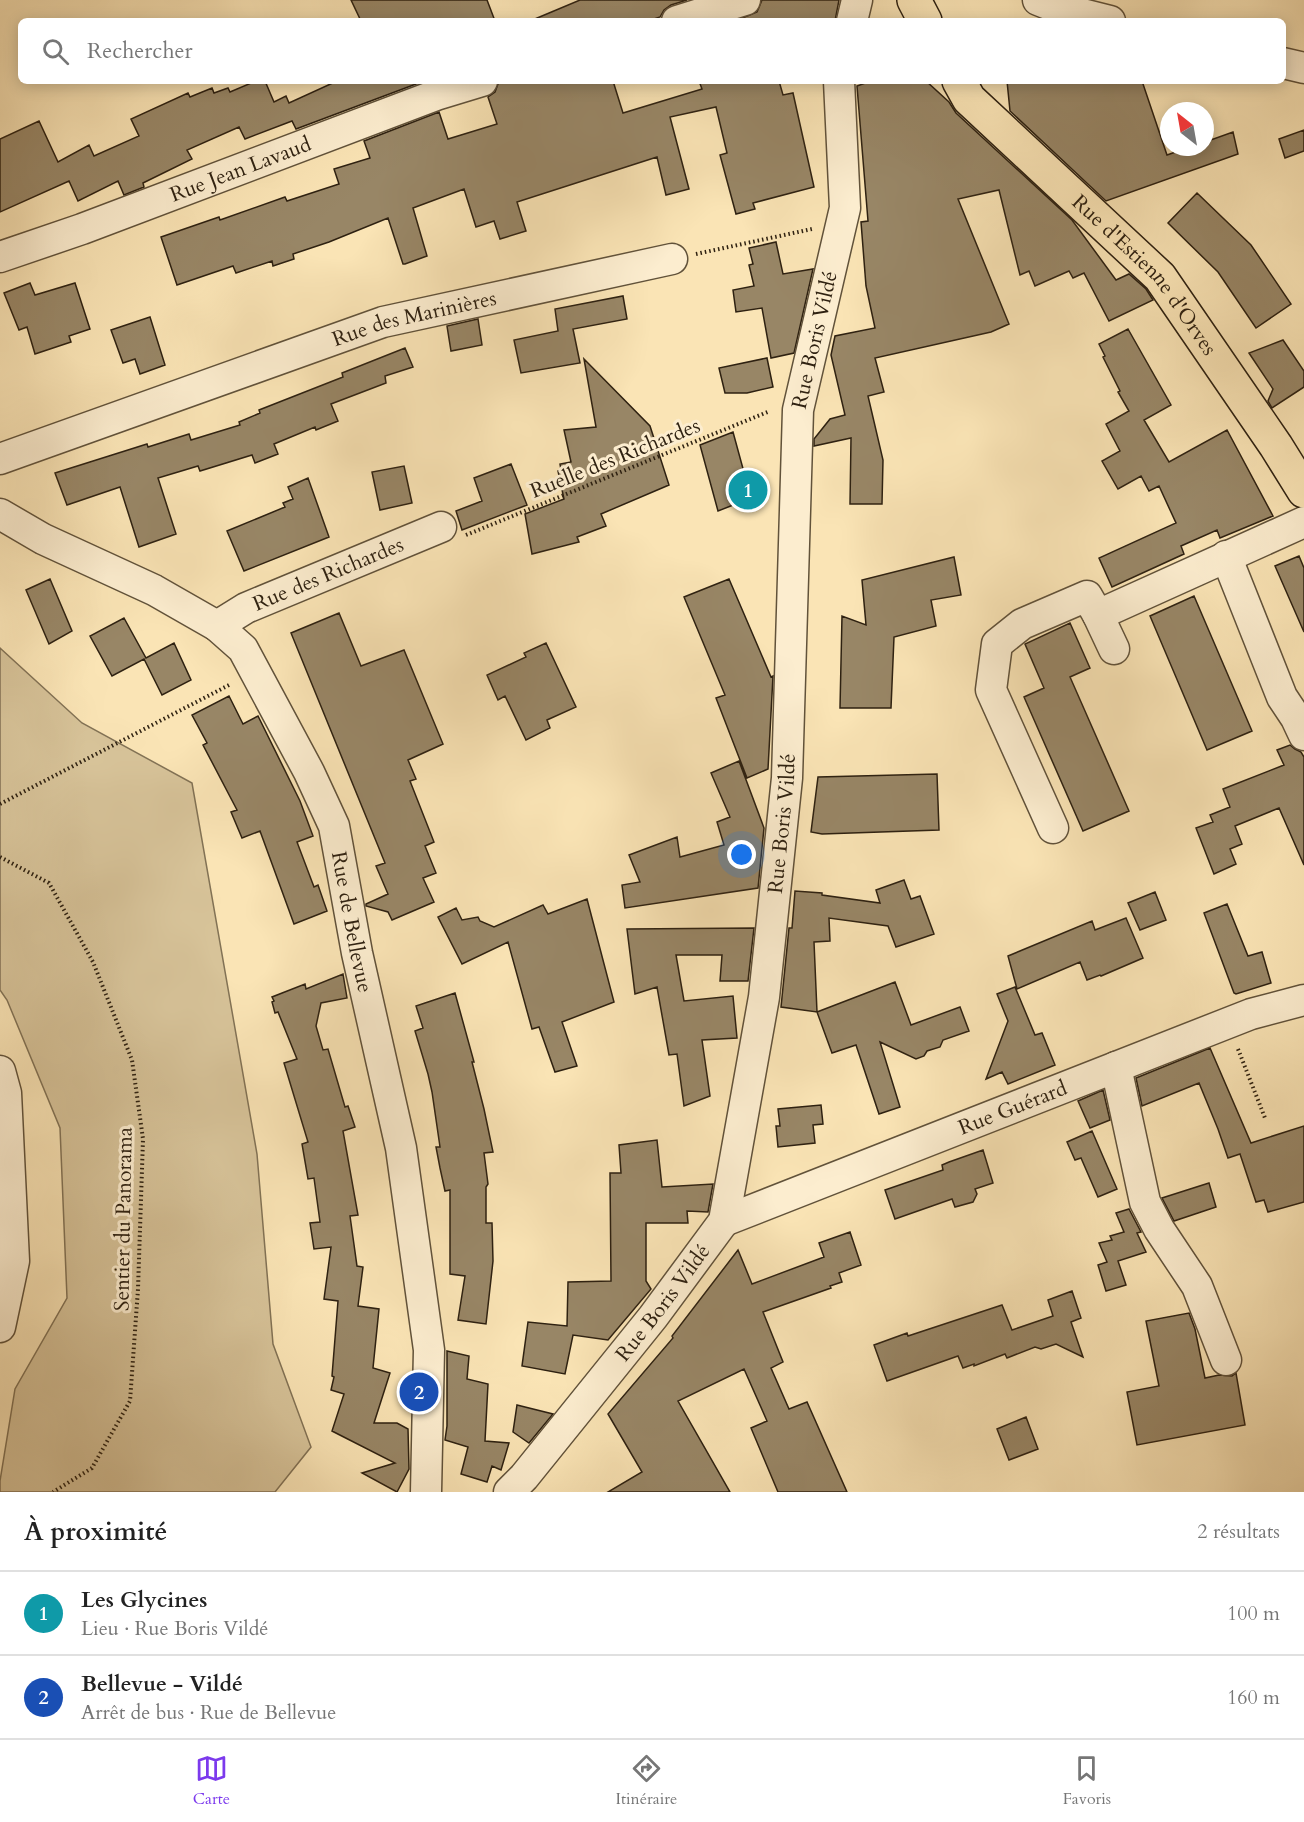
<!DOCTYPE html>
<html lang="fr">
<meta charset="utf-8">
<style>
:root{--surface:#fff;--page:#f2f2f2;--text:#222;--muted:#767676;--line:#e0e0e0;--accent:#7c3aed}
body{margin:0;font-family:Cardo,serif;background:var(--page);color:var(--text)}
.compass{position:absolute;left:1160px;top:102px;width:54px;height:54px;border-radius:50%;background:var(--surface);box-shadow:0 3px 15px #0003;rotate:329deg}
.you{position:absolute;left:742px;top:855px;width:21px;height:21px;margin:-15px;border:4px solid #fff;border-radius:50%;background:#1a73e8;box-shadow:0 0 0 9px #1a73e833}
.badge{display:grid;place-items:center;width:39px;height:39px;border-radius:50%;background:var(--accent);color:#fff;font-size:20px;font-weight:700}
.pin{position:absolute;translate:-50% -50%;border:3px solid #fff;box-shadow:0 2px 6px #0006}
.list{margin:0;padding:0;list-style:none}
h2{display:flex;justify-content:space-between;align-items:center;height:78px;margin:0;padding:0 24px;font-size:26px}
h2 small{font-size:20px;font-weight:400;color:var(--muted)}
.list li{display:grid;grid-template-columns:39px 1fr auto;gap:18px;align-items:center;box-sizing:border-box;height:84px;padding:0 24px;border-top:2px solid var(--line)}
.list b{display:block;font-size:22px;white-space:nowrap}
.list p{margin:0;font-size:20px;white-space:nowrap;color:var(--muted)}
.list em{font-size:20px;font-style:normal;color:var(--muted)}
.icon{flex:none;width:33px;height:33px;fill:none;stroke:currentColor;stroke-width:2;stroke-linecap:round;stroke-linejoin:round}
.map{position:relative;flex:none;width:1304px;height:1492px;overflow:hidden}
.search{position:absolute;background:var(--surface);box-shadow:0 3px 15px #0003;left:18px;right:18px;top:18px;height:66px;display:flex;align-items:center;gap:15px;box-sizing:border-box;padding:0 21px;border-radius:9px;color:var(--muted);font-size:22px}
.sheet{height:246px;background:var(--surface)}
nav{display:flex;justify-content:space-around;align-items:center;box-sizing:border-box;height:84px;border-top:2px solid var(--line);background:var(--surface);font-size:16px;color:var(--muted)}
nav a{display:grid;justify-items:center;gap:3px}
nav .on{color:var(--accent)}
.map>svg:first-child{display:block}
.green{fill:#d7c399;stroke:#827255;stroke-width:1.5}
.building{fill:#988666;stroke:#2e2111;stroke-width:1.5}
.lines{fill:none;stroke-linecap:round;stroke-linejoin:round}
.minor-casing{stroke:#61523a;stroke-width:33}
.major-casing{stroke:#2e2111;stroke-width:36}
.path{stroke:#2e2111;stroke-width:4;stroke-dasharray:1.5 3;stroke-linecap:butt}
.minor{stroke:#fcedcf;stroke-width:30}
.major{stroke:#fae4b5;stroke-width:33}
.labels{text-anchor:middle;stroke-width:6;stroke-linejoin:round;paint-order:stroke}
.street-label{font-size:21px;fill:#2e2111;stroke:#fcedcf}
</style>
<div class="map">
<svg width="1304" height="1492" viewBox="0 0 1304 1492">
<rect width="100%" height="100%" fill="#fae4b5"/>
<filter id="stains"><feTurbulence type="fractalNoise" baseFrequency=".00333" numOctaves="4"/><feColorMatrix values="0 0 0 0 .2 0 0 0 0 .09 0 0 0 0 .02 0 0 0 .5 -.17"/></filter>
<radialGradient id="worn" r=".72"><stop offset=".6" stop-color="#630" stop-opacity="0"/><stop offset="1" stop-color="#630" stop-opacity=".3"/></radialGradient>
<path class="green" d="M0,648l82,75 110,60 65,371 16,190 38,103 -36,45h-275v-11l15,-92 52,-91 -7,-170 -53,-128 -7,-10z"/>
<path class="building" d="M351,0h136l8,21h-134z
M580,0h107l-16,5 -7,5 -4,7 -12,4h-118z
M762,0h77l-4,21h-100l22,-9z
M256,81h9l9,21 12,-6 3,7 48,-22h87l-128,48 -4,-8 -47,18 -6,-12 -52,23 5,9 -49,24 1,4 -20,8 -6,-14 -40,20 -9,-20 -69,31v-73l39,-18 19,41 31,-17 5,11 45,-20 -8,-17 57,-26 2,4 22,-9 2,5 14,-5 2,4z
M499,81h114l10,32 79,-24 -3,-8h80l4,14 10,-2 21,94 -61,16 2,6 -19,5 -16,-59 7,-2 -11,-46 -46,10 19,72 -23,6 -9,-38 -140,45 9,29 -26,8 -6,-18 -18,6 -12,-38 -51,19 14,48 -22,8h-2l-15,-46 -59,24 -36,12 1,5 -21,7 -1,-5 -36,12 -3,-7 -56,19 -16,-48 58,-20 1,3 65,-23 2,4 52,-17 -5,-15 36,-11 -6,-17 75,-29 9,27 49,-15 -9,-27 7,-5z
M871,81h55l23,21 7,11 116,107 44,60 13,-6 17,15 7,11 -44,21 -25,-48 -11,5 -4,-7 -34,15 -6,-15 -9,4 -21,-85 -41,9 51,125 -18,8 -116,26 9,34 -16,4 15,64 -1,44h-32l1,-66 -37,8v-7l16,-20 15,-4 -14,-60 4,-19 40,-8 -9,-42 -5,-64 7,-1 -11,-135z
M1007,81h135l25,74 23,-8h15v-5l28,-10 5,22 -132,47 -96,-90z
M1304,130v21l-19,7 -6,-19z
M1197,193l54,52 40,59 -35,24 -38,-56 -50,-49z
M776,242l7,32 30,-5 -19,84 -23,5 -9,-50 -26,4 -3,-22 21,-4 -5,-21 4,-1 -4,-16z
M30,283l5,12 40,-12 15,46 -21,7 2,6 -36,12 -8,-27 -8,3 -15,-37z
M623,296l4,23 -54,10 7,34 -59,10 -7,-33 44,-9 -3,-22z
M150,317l15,48 -25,9 -5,-15 -12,4 -12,-33z
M478,319l4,26 -31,6 -4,-25z
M1128,329l43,76 -27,15 25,42 58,-32 46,86 -53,22 -3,-8 -36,16 3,8 -72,33 -13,-29 77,-35 -17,-37 -10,5 -8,-15 -23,13 -16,-28 18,-10 -14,-27 23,-13 -11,-19 2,-1 -17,-34 2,-1 -6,-12z
M1283,340l21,31v16l-32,21 -4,-7 5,-12 -24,-36z
M405,348l8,19 -28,9 1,7 -55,21 7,17 -22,9 -1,-3 -41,17 4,10 -23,9 -3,-8 -52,16 -2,-5 -40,12 18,56 -37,13 -19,-60 -53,18 -12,-32 92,-29 1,3 41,-13 2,6 49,-15 -1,-3 21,-9 -1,-3 84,-33 -1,-4z
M767,358l6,29 -26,6h-22l-6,-25z
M584,359l66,67 19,59 -68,29 5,12 -29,11 2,5 -47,12 -7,-40 39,-15 -6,-28 3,-1 -1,-6 11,-2 -7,-32 32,-3z
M733,432l18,66 -33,13 -18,-66z
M511,464l16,41 -65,25 -6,-19 26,-10 -8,-23z
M404,466l8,37 -32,7 -8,-38z
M308,478l21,59 -85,34 -17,-40 58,-24 -2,-4 10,-4 -5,-12z
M1299,556l5,12v64l-29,-66z
M954,557l7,38 -30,5 5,26 -42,11 -3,71h-51l2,-92 24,9 -4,-45z
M50,579l22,52 -23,13 -23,-54z
M729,579l42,98 2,-1 -5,93 -21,9 -31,-80 9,-3 -41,-98z
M1194,596l58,135 -45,19 -57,-134z
M339,613l22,53 43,-16 39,94 -35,16 8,19 -6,2 24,61 -9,4 11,27 -13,5 11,24 -42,18 -4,-8 -22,-6v-2l22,-10 -12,-28 9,-3 -94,-230z
M124,618l22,40 28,-15 17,37 -29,15 -18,-36 -32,17 -22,-40z
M1070,623l20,45 -20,9 59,134 -46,20 -59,-134 20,-9 -19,-44z
M546,643l30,64 -29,13 3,8 -24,12 -21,-44 -7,4 -11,-25 39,-18 -2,-4z
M229,696l14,28 15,-8 42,85 13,35 -16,6 17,45 4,-2 9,26 -33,13 -34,-93 -18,7 -11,-26 6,-2 -34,-65 4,-2 -15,-28z
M1290,745l5,4 6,3 3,5v108l-25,-57 -44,18 7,18 -12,5 6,15 -22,10 -18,-46 17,-6 -3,-7 20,-8 -7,-18 61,-24 -7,-15z
M739,761l25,67 -6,60 -133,20 -3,-23 18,-3 -11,-27 48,-18 3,20 44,-12 -7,-23 13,-5 -19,-44z
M937,774l2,56 -117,4 -11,-2 7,-55z
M904,880l7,19 9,-3 14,38 -38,13 -8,-21 -59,-8 1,23 -16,1 3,70 -36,-5 8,-79h3l3,-37 27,2v2l58,8 -4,-13z
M1155,892l11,28 -26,10 -12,-27z
M587,899l27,103 -52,20 15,44 -22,6 -16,-45 -7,2 -24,-87 -46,22 -24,-47 18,-9 6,12 16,-3 2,4 14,6 49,-22 5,9z
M1227,904l21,52 14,-4 9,31 -35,11 -2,-1 -30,-80z
M1126,918l17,40 -42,18 -1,-1 -13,5 -7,-18 -63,27 -9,-33 84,-35 3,9z
M754,928l-6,53h-28l2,-26h-46l8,46 49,-5 4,42 -35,2 8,56 -26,10 -7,-52 -8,1 -12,-68 -22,7 -8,-65z
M343,974l4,24 -26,5 -5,23 7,24 5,-1 17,58 3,-1 7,21 -12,4 15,84 -8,1 7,50 6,1 -5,39 21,3 -6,59 17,5 -16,50h23l11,6 1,40 -12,23 -35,-19 33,-10 -63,-32 12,-37 -13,-4 3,-13 -2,-1 6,-75 -14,-2 7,-52 -17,2 -4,-26 10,-1 -6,-44 -6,1 -6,-35 6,-2 -24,-79 13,-4 -19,-47 -3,1 -3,-11 2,-1 -2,-4 33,-13 1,5z
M895,982l16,43 49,-18 9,24 -26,9 -3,7 -13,4 -3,5 -8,3 -36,-17 20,65 -21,7 -23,-69 -24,8 -15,-41z
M1015,987l20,48 7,-2 13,32 -47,19 -6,-12 -16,7 22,-58 -11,-27z
M455,993l19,69h-2l12,47 9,43 -9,1 4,31 -2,3v36h6l1,38 -7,63 -28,-4 7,-44 -15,-2v-84l-5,1 -5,-23 -4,-21h4l-8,-55 -4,-18 -13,-43 8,-3 -7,-22z
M1210,1048l41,95 53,-17v76l-36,10 -4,-12 -8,2 -16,-48 -12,4 -10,-29 -19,-46 -57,23 -6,-28z
M1103,1090l7,30 -20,8 -12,-27z
M821,1105l2,19 -10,1 2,18 -37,4 -2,-21h4l-2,-17z
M1092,1131l25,58 -19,8 -17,-39 -6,2 -8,-18z
M657,1140l5,47 51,-3 -5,28 -21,-1 1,12h-42v58l5,8 -43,51 -35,-5 -8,39 -43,-8 6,-44 39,4 1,-44 43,-1 -1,-108h11l-2,-28z
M983,1150l10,33 -18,6 2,5 -4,8 -18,5 -3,-8 -57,20 -10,-29 58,-20 -1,-5 7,-3z
M1209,1183l7,24 -42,14 -12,-23z
M1129,1209l12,23 -4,1 9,19 -28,9 8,24 -20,6 -8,-26 9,-3 -8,-19 13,-3 -2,-4 14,-4 -8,-19z
M850,1232l11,33 -22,8 3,9 -12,4 1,2 -68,24 20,50 -12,6 18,41 18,-7 40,90h-69l-27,-64 16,-7 -23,-52 -66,32 52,91h-122l34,-20 -34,-58 65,-76 -1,-2 66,-86 14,34 72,-27 -5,-14z
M1072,1291l9,27 -10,4 12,35 -27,-13 -15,5 -6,-2 -28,11 -2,-4 -31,12v-2l-11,4 -5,-12 -71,25 -13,-36 33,-12 1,3 94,-31 10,25 41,-14 -5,-16z
M1189,1313l6,16 10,49 14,-3 13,1 4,-3 9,52 -108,20 -10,-53 32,-6 -13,-65z
M447,1351l22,5 -2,23 21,5 -3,57 24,2 -8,27 -9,-4 -5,16 -26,-8 7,-27 -23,-7 2,-14z
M517,1405l36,9 -24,29 -16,-11z
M1026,1417l12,32 -29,11 -12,-31z"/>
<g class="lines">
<defs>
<g id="minor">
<path d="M1038,0l20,8 52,13"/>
<path d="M677,21l68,-21"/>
<path d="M852,21l5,-21"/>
<path d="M1283,63l21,5"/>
<path id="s1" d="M0,257l82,-28 354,-134 46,-14"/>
<path id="s2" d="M0,459l383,-137 289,-63"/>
<path id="s3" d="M0,514l43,25 111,51 63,36 26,23 66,123 25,54 23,127 44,195 28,202 -3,142"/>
<path d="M1226,556l56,141 14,21 8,17"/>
<path d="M1098,615l16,34"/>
<path id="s4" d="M217,626l29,-18 195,-81"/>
<path d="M1053,828l-62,-138 6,-46 25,-20 65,-28 11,19 206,-93"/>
<path d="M1116,1067l29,135 14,27 38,57 29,74"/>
<path d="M0,1071l6,22 8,168 -14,66"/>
<path id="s5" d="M724,1221l527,-207 53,-14"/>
<path id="s6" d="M509,1492l15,-15 129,-160 71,-96 40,-224 23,-219 11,-368 47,-202 -6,-127"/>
</g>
<g id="major">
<path d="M914,0l11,21"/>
<path id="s7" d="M959,81l10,18 191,178 116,169 28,45"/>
</g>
</defs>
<use href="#minor" class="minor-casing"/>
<use href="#major" class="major-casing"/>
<path class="path" d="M696,254l116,-25
M466,535l304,-124
M0,804l231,-120
M0,857l49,26 44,79 39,98 11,79 -5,150 -8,112 -38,67 -39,24
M1238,1049l27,69"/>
<use href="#minor" class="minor"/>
<use href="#major" class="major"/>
</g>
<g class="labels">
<g class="street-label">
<text dy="7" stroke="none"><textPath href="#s1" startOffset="256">Rue Jean Lavaud</textPath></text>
<text dy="7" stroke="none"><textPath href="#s7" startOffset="270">Rue d'Estienne d'Orves</textPath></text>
<text dy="7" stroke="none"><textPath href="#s2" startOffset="438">Rue des Marinières</textPath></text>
<text dy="7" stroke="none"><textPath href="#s6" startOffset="1234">Rue Boris Vildé</textPath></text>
<text transform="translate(615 458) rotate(-22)" y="7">Ruelle des Richardes</text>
<text dy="7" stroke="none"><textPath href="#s4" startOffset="123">Rue des Richardes</textPath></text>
<text dy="7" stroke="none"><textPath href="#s6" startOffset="748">Rue Boris Vildé</textPath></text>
<text dy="7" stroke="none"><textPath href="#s3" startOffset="576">Rue de Bellevue</textPath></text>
<text dy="7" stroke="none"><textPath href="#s5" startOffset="310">Rue Guérard</textPath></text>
<text transform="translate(123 1219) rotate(-89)" y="7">Sentier du Panorama</text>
<text dy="7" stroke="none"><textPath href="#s6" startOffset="244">Rue Boris Vildé</textPath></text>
</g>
</g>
<rect width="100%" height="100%" filter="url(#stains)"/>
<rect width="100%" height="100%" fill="url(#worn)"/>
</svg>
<svg class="compass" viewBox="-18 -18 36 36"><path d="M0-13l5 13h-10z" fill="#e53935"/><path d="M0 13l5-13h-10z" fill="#767676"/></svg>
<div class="you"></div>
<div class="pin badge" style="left:748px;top:490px;background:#0f9aa8">1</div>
<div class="pin badge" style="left:419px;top:1392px;background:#1a4fb4">2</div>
<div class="search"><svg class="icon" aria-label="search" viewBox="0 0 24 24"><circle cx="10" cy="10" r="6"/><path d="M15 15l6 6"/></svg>Rechercher</div>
</div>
<section class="sheet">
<h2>À proximité<small>2 résultats</small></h2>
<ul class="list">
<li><span class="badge" style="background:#0f9aa8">1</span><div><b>Les Glycines</b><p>Lieu · Rue Boris Vildé</p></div><em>100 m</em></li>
<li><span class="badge" style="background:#1a4fb4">2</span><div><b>Bellevue - Vildé</b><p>Arrêt de bus · Rue de Bellevue</p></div><em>160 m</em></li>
</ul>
</section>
<nav>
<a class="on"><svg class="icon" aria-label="map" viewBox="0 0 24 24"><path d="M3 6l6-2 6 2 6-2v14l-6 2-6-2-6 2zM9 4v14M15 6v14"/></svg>Carte</a>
<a><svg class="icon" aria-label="directions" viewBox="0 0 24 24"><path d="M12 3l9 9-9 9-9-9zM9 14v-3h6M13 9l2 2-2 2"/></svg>Itinéraire</a>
<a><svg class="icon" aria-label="saved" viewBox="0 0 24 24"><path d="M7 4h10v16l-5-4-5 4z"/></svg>Favoris</a>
</nav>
